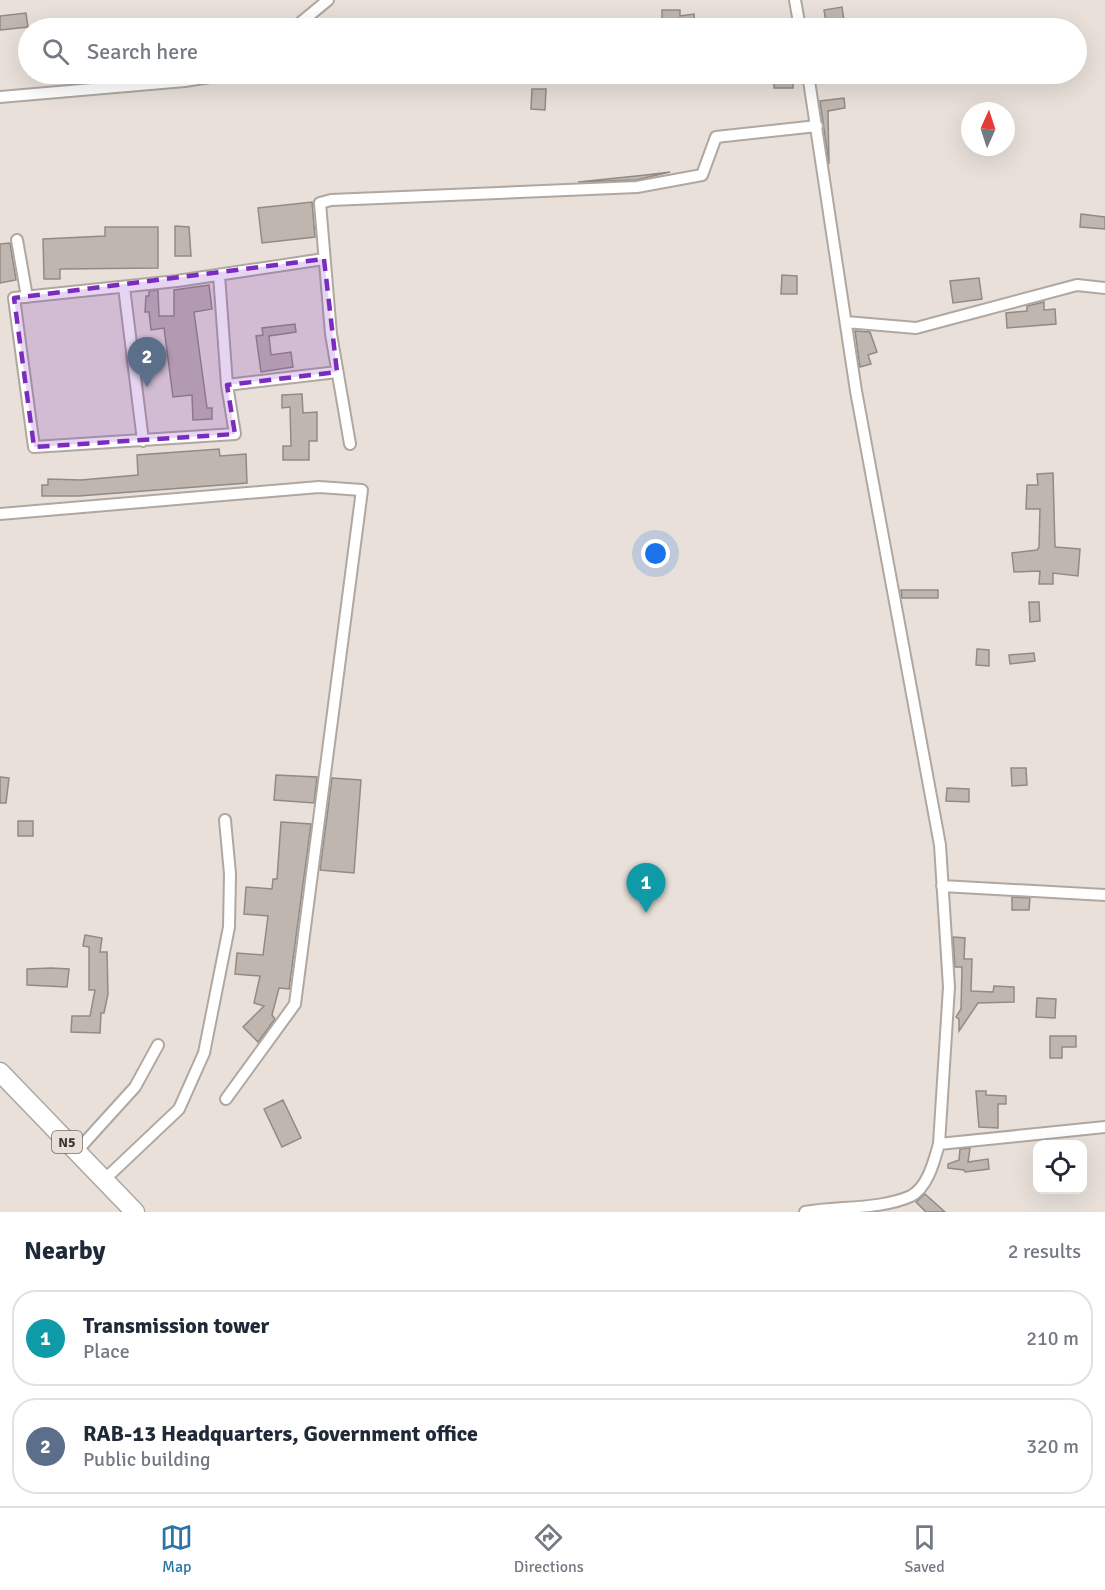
<!DOCTYPE html>
<style>
:root{--surface:#fff;--page:#f6f6f7;--text:#1f2937;--muted:#747a83;--line:#e0e1e3;--accent:#2b75a8}
body{margin:0;font-family:Signika,sans-serif;background:var(--page);color:var(--text)}
.controls{position:absolute;right:18px;bottom:18px;display:grid;overflow:hidden;border-radius:12px;box-shadow:0 6px 24px #0002}
.controls button{width:54px;height:54px;display:grid;place-items:center;padding:0;border:0;border-bottom:2px solid var(--line);background:var(--surface);color:var(--text);font:30px sans-serif}
.compass{position:absolute;left:961px;top:102px;width:54px;height:54px;border-radius:50%;background:var(--surface);box-shadow:0 6px 24px #0002;rotate:3deg}
.you{position:absolute;left:656px;top:554px;width:21px;height:21px;margin:-15px;border:4px solid #fff;border-radius:50%;background:#1a73e8;box-shadow:0 0 0 9px #1a73e833}
.badge{display:grid;place-items:center;width:39px;height:39px;border-radius:50%;background:var(--accent);color:#fff;font-size:20px;font-weight:700}
.pin{position:absolute;translate:-50% -50px;filter:drop-shadow(0 2px 3px #0008)}
.pin::after{content:'';position:absolute;top:32px;width:21px;height:18px;background:inherit;clip-path:polygon(0 0,100% 0,50% 100%)}
.list{margin:0;padding:0;list-style:none}
h2{display:flex;justify-content:space-between;align-items:center;height:78px;margin:0;padding:0 24px;font-size:26px}
h2 small{font-size:20px;font-weight:400;color:var(--muted)}
.list li{display:grid;grid-template-columns:39px 1fr auto;gap:18px;align-items:center;box-sizing:border-box;height:96px;margin:0 12px 12px;padding:0 12px;border:2px solid var(--line);border-radius:24px}
.list b{display:block;font-size:22px;white-space:nowrap}
.list p{margin:0;font-size:20px;white-space:nowrap;color:var(--muted)}
.list em{font-size:20px;font-style:normal;color:var(--muted)}
.icon{flex:none;width:33px;height:33px;fill:none;stroke:currentColor;stroke-width:2;stroke-linecap:round;stroke-linejoin:round}
.map{position:relative;flex:none;width:1105px;height:1212px;overflow:hidden}
.search{position:absolute;background:var(--surface);box-shadow:0 6px 24px #0002;left:18px;right:18px;top:18px;height:66px;display:flex;align-items:center;gap:15px;box-sizing:border-box;padding:0 21px;border-radius:33px;color:var(--muted);font-size:22px}
.sheet{height:294px;background:var(--surface)}
nav{display:flex;justify-content:space-around;align-items:center;box-sizing:border-box;height:84px;border-top:2px solid var(--line);background:var(--surface);font-size:16px;color:var(--muted)}
nav a{display:grid;justify-items:center;gap:3px}
nav .on{color:var(--accent)}
.map>svg:first-child{display:block}
.building{fill:#beb6af;stroke:#928a84;stroke-width:1.5}
.lines{fill:none;stroke-linecap:round;stroke-linejoin:round}
.minor-casing{stroke:#afa7a0;stroke-width:14}
.trunk-casing{stroke:#afa7a0;stroke-width:21}
.minor{stroke:#fff;stroke-width:10}
.trunk{stroke:#fff;stroke-width:18}
.marked{fill:#7b2cbf;fill-opacity:0.2;stroke:#7b2cbf;stroke-width:4.5;stroke-dasharray:12 8;stroke-linejoin:round}
.labels{text-anchor:middle;stroke-width:4.5;stroke-linejoin:round;paint-order:stroke}
.shield{fill:#e8e0d9;stroke:#6e6a66;stroke-width:1.5}
.shield-label{font-size:14px;font-weight:bold;fill:#3a3734}
</style>
<div class="map">
<svg width="1105" height="1212" viewBox="0 0 1105 1212">
<rect width="100%" height="100%" fill="#e8e0d9"/>
<path class="building" d="M842,7l3,21h-18l-3,-18z
M662,10h18v6l14,-2 1,14h-27v-5h-6z
M26,13l2,14 -28,3v-14z
M774,74h19v14h-19z
M532,89h14l-1,21 -14,-1z
M844,98l1,10 -17,3 1,53 -9,-63z
M670,172l-34,8 -58,2 68,-7z
M312,202l3,35 -53,6 -4,-35z
M1081,214l24,3v12l-25,-2z
M175,226l14,1 2,29h-16z
M105,227h53v41l-98,1v10h-16l-1,-40 62,-3z
M10,243l6,37 -16,3v-39z
M782,275l15,1v18h-16z
M979,278l3,21 -29,4 -3,-22z
M209,285l3,24 -18,3 13,96h5v11l-19,1 -1,-25 -19,2 -9,-69 -13,2 -2,-18h-4l1,-16h3v-5l9,-1 1,26h15v-26z
M1044,302v8l11,-1 1,15 -49,4 -1,-15 21,-2v-5z
M295,324l1,8 -27,4 2,19 20,-3 2,15 -32,5 -5,-36 7,-1 -1,-7z
M855,331l15,1 7,20 -9,3 3,9 -11,3z
M302,394l1,19 14,-1v29h-8v19h-26v-14h8l-1,-39 -8,1v-13z
M219,449l1,7 26,-2 1,29 -168,13h-37v-11h6v-6l33,1 57,-5 -1,-20z
M1053,473l2,74 25,2 -2,27 -25,-3v11h-14l1,-13 -26,1 -2,-19 25,-3 2,-3 1,-38h-14l1,-24h11l-1,-11z
M901,590h37v8h-36z
M1029,602h10l1,19 -10,1z
M977,649l12,1v16l-13,-1z
M1034,653l1,8 -25,3 -1,-9z
M1011,768h15l1,17 -15,1z
M276,775l41,2 -3,26 -40,-3z
M0,777l9,1 -3,25h-6z
M332,778l29,2 -7,93 -34,-3z
M947,788l22,1v13l-23,-1z
M18,821h15v15h-15z
M281,822l30,2 -22,165 -10,-1 -7,27 3,4 -17,23 -15,-15 21,-21 -10,-3 6,-27 -25,-2 2,-21 26,2 5,-39 -24,-2 2,-27 26,2 1,-10h4z
M1012,897l18,1 -1,12h-17z
M85,935l17,3 -2,14h7l1,42 -4,19h-3l-1,20 -29,-1 1,-16h18l5,-26h-6v-43l-6,-1z
M953,937l12,1 -1,21h8l-1,32 22,1 1,-6 20,1v15l-36,1 -19,28v-12l-3,-2 5,-8 1,-42h-7z
M51,968l18,1 -2,18 -40,-2v-16z
M1037,998l19,1 -1,19 -19,-1z
M1050,1036h26v11h-14v11h-12z
M976,1091h10v4l20,1v8h-8v24l-19,-1z
M283,1100l18,38 -19,9 -18,-38z
M970,1148l-2,14 20,-3 1,10 -24,3 -1,-2 -16,-2v-4l11,-4 1,-11z
M925,1194l20,18h-19l-10,-10z"/>
<g class="lines">
<defs>
<path id="minor" d="M795,0l5,28
M294,28l34,-28
M808,74l48,317 84,454 9,142 -10,157
M0,97l185,-16 43,-7
M17,240l10,57
M324,259l-147,22 -163,17 20,149 201,-13 -8,-49 110,-13
M219,275l8,110
M124,287l19,154
M846,322l70,6 161,-43 28,3
M350,444l-19,-110 -11,-131 11,-3 306,-13 65,-12 14,-38 101,-11
M0,514l319,-27 43,3 -67,514 -69,95
M942,886l163,9
M76,1152l59,-65 23,-42
M104,1180l75,-71 25,-56 25,-126 1,-53 -5,-54
M805,1212c33,-6 75,-2 106,-16 17,-9 23,-35 28,-52l166,-17"/>
<path id="trunk" d="M0,1072l135,140"/>
</defs>
<use href="#minor" class="minor-casing"/>
<use href="#trunk" class="trunk-casing"/>
<use href="#minor" class="minor"/>
<use href="#trunk" class="trunk"/>
</g>
<path class="marked" d="M324,259l13,113 -110,13 8,49 -201,13 -20,-149z"/>
<g class="labels">
<rect class="shield" x="52" y="1131" width="30" height="22" rx="4.5"/>
<g class="shield-label">
<text x="67" y="1147">N5</text>
</g>
</g>
</svg>
<div class="controls">
<button><svg class="icon" aria-label="locate" viewBox="0 0 24 24"><circle cx="12" cy="12" r="6"/><path d="M12 2v4M12 18v4M2 12h4M18 12h4"/></svg></button>
</div>
<svg class="compass" viewBox="-18 -18 36 36"><path d="M0-13l5 13h-10z" fill="#e53935"/><path d="M0 13l5-13h-10z" fill="#747a83"/></svg>
<div class="you"></div>
<div class="pin badge" style="left:646px;top:913px;background:#0f9aa8">1</div>
<div class="pin badge" style="left:147px;top:387px;background:#5c6f8a">2</div>
<div class="search"><svg class="icon" aria-label="search" viewBox="0 0 24 24"><circle cx="10" cy="10" r="6"/><path d="M15 15l6 6"/></svg>Search here</div>
</div>
<section class="sheet">
<h2>Nearby<small>2 results</small></h2>
<ul class="list">
<li><span class="badge" style="background:#0f9aa8">1</span><div><b>Transmission tower</b><p>Place</p></div><em>210 m</em></li>
<li><span class="badge" style="background:#5c6f8a">2</span><div><b>RAB-13 Headquarters, Government office</b><p>Public building</p></div><em>320 m</em></li>
</ul>
</section>
<nav>
<a class="on"><svg class="icon" aria-label="map" viewBox="0 0 24 24"><path d="M3 6l6-2 6 2 6-2v14l-6 2-6-2-6 2zM9 4v14M15 6v14"/></svg>Map</a>
<a><svg class="icon" aria-label="directions" viewBox="0 0 24 24"><path d="M12 3l9 9-9 9-9-9zM9 14v-3h6M13 9l2 2-2 2"/></svg>Directions</a>
<a><svg class="icon" aria-label="saved" viewBox="0 0 24 24"><path d="M7 4h10v16l-5-4-5 4z"/></svg>Saved</a>
</nav>
